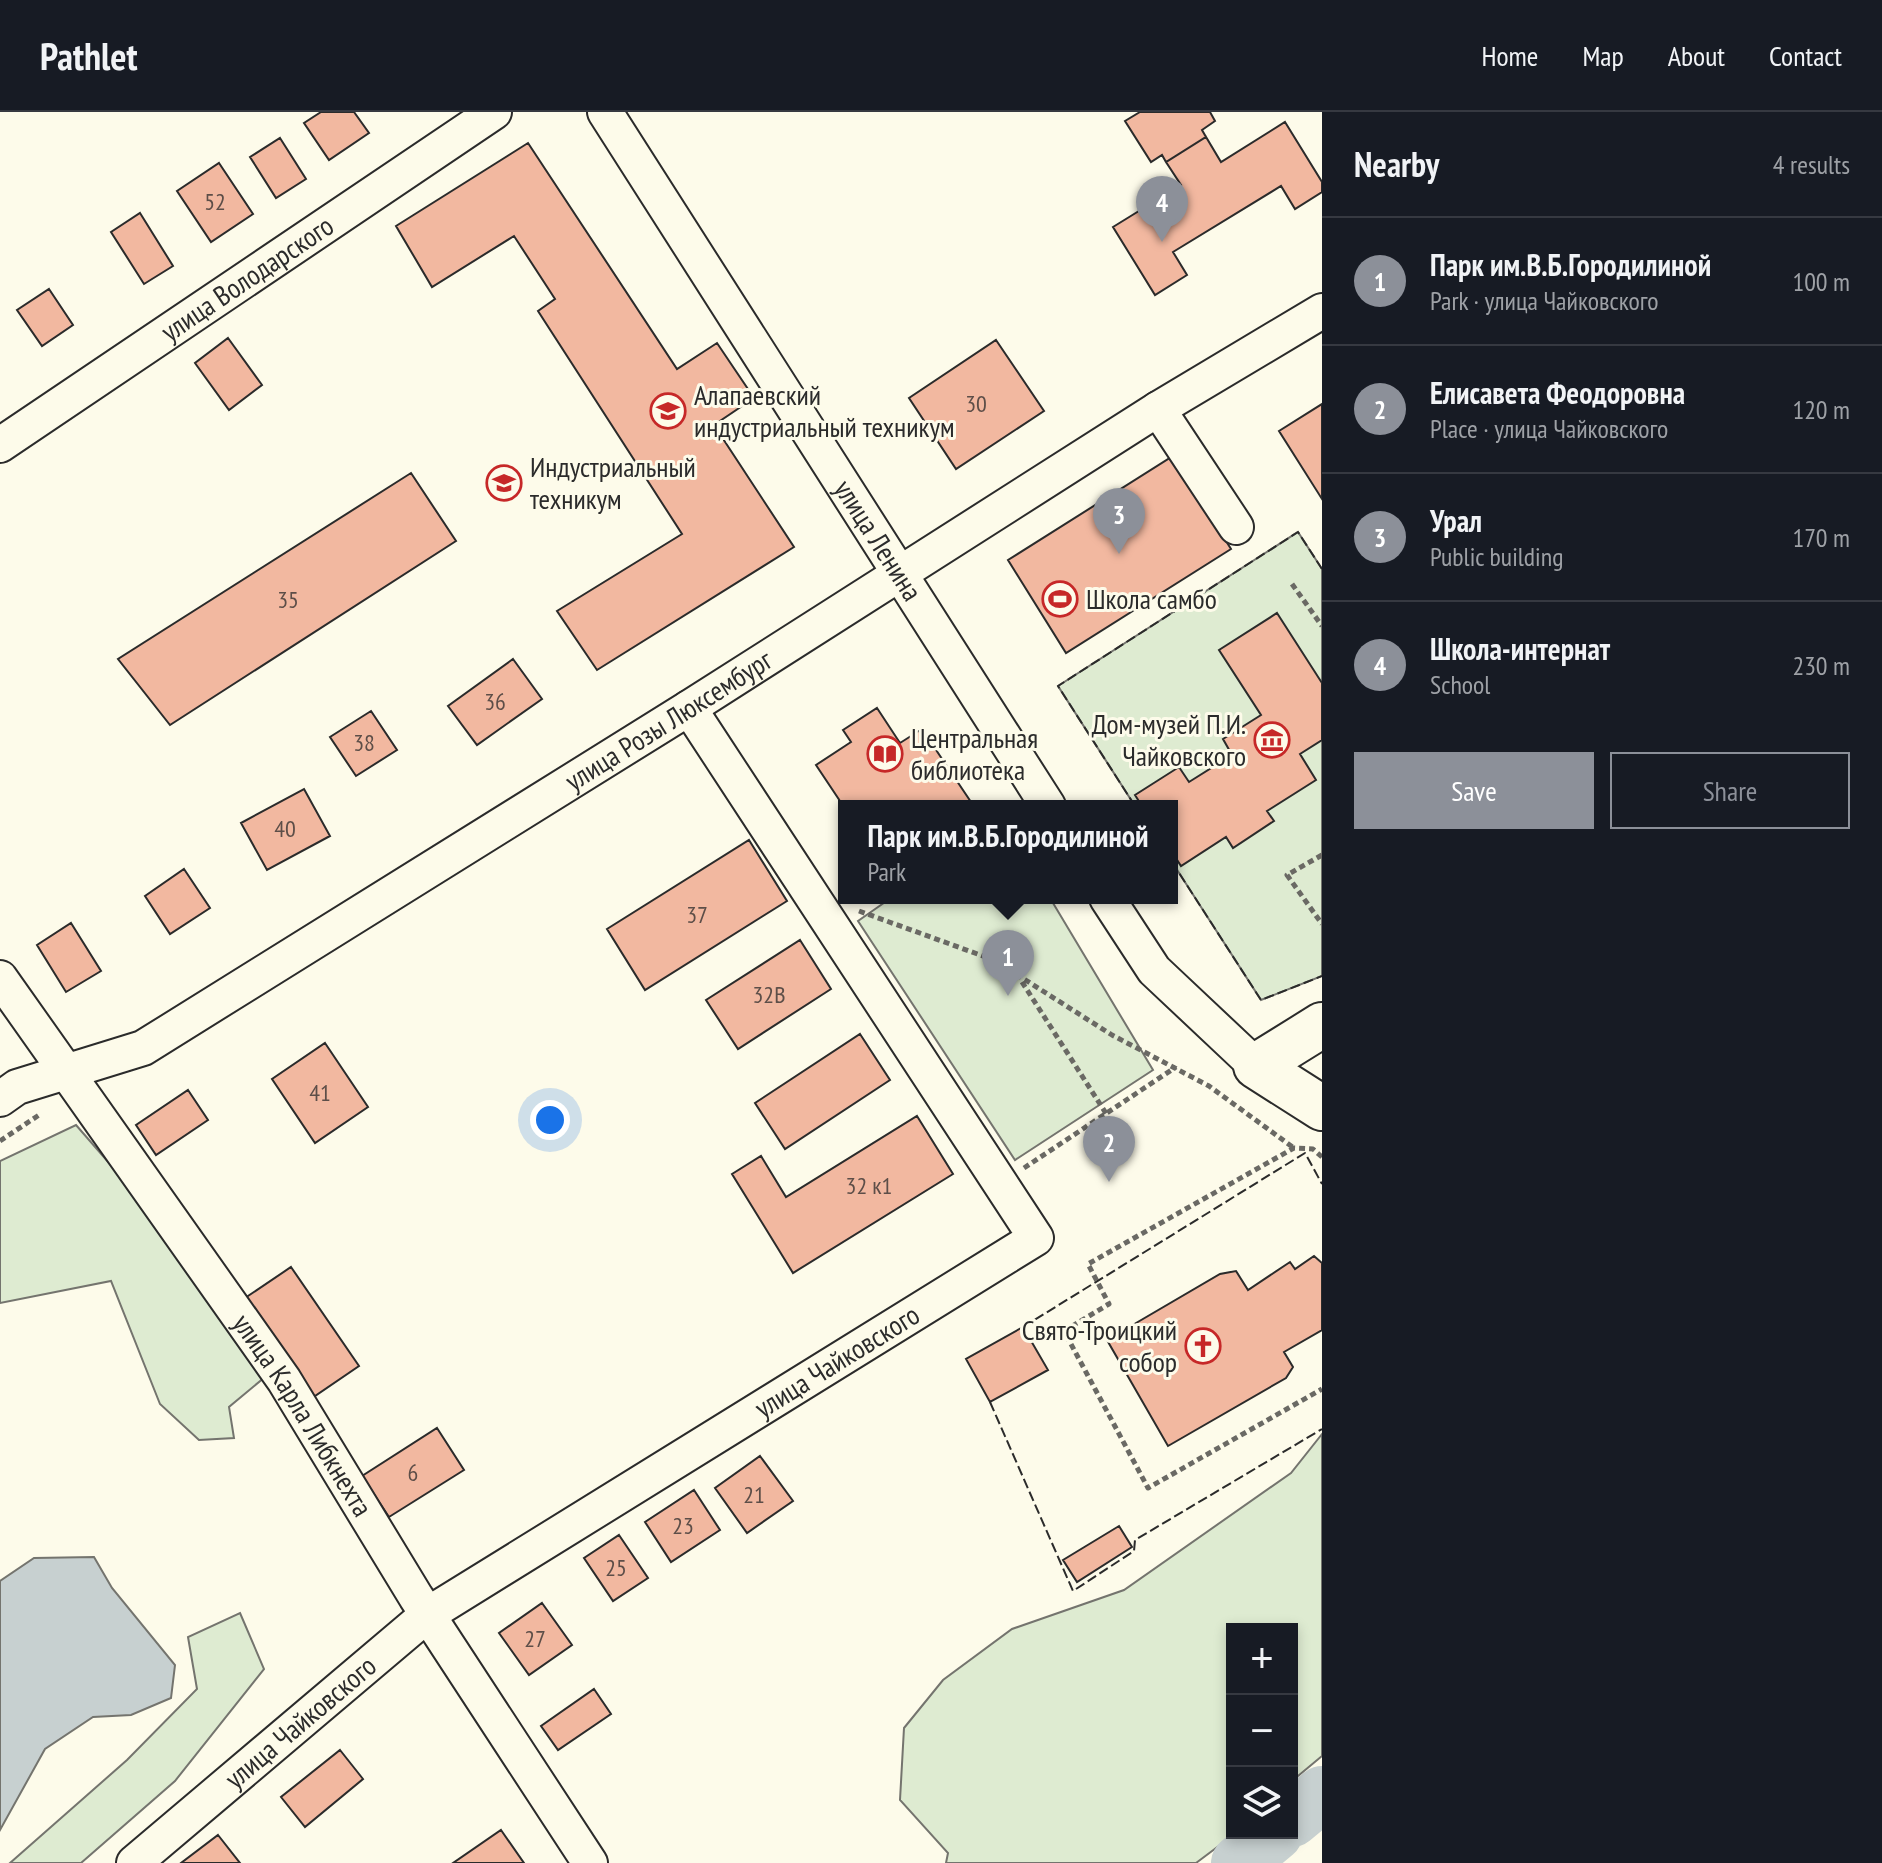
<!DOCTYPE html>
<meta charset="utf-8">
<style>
:root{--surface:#171b24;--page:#20242c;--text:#f1f3f6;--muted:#9ea1a6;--line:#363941;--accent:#8c9099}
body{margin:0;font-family:"PT Sans Narrow",sans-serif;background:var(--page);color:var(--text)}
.controls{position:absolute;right:24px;bottom:24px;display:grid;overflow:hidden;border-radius:0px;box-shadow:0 4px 12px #0003}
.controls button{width:72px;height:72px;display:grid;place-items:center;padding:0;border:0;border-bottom:2px solid var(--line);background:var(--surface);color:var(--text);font:40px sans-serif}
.you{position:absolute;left:550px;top:1008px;width:28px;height:28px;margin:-20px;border:6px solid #fff;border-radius:50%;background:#1a73e8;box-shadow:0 0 0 12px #1a73e833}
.badge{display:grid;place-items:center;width:52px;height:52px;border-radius:50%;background:var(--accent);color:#fff;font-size:26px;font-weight:700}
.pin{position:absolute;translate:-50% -66px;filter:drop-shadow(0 2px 4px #0008)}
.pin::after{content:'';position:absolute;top:42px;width:28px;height:24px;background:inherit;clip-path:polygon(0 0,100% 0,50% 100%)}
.popup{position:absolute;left:838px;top:688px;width:340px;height:104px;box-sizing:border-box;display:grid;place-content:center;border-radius:0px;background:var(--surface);filter:drop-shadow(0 2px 6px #0005);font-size:26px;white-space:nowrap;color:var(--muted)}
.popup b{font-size:30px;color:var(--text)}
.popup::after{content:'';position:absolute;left:50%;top:100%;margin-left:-16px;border:16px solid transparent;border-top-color:var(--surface)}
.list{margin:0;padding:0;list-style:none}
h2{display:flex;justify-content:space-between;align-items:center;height:104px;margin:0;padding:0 32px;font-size:34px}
h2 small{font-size:26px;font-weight:400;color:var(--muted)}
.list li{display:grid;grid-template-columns:52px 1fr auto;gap:24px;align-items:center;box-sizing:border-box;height:128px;padding:0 32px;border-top:2px solid var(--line)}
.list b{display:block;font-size:30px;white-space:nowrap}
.list p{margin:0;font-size:26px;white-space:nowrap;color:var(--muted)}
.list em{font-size:26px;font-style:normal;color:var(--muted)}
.actions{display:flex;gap:16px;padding:24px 32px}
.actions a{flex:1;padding:18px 0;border:2px solid var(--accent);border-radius:0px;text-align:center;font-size:28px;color:var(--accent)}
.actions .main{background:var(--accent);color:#fff}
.icon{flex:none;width:44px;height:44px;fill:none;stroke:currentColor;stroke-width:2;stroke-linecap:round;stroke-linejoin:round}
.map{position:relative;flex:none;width:1322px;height:1751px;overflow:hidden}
header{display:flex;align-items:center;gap:48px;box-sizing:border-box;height:112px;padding:0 40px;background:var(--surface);border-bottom:2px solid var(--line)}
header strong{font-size:38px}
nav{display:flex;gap:44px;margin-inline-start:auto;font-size:28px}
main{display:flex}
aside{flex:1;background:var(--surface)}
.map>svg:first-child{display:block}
.green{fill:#deebd1;stroke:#74746e;stroke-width:2}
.water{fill:#c7d0d0;stroke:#74746e;stroke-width:2}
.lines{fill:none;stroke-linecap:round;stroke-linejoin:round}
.river{stroke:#c7d0d0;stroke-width:56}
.building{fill:#f2b8a0;stroke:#2b2b2b;stroke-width:2}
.minor-casing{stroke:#2b2b2b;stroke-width:38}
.major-casing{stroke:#2b2b2b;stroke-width:48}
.path{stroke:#6a6964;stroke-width:5;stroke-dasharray:6 4;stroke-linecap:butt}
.minor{stroke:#fdfbea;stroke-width:34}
.major{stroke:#fdfbea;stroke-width:44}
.fence{stroke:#2b2b2b;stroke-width:2;stroke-dasharray:10 4;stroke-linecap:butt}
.labels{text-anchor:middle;stroke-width:6;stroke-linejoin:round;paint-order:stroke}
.number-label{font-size:24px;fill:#5d4e48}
.street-label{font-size:28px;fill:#2b2b2b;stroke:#fdfbea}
.poi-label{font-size:28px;fill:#2b2b2b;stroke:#fdfbea;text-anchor:start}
</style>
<header>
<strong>Pathlet</strong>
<nav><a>Home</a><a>Map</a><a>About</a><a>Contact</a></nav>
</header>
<main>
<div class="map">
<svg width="1322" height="1751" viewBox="0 0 1322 1751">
<rect width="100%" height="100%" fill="#fdfbea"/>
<path class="green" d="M1298,420l24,37v407l-61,24 -89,-138v-56h-37l-77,-120z
M891,786h159l103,172 -138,90 -157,-239z
M76,1013l81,93 108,159 -36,30 5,31 -35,2 -39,-36 -49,-123 -111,22v-142z
M1322,1322v322l-30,25v-152h-60v204h4l-40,30h-250l2,-10 -48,-53 4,-72 39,-48 69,-51 112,-39 167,-117z
M240,1501l24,56 -89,112 -94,82h-71l117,-103 70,-71 -9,-52z"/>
<path class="water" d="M94,1445l18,31 63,77 -4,33 -40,17 -38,2 -48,32 -45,81v-249l34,-23z"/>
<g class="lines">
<path class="river" d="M1292,1707l30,-25
M1239,1751l36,-30"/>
</g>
<path class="building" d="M321,0h33l15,21 -40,27 -25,-37z
M1140,0h70l5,9 -13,9 4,7 -40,25 -4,-7 -11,7 -26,-41z
M1285,10l37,60v10l-27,17 -14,-23 -108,66 14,23 -32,20 -42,-68 68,-42 -15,-23 40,-25 15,25z
M280,26l26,41 -30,19 -26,-41z
M528,31l149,226 40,-26 37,55 -40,27 80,122 -197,123 -40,-59 125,-77 -144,-223 17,-12 -41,-63 -82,51 -36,-61z
M219,51l34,51 -42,28 -34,-51z
M140,101l33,53 -29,18 -33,-52z
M49,177l24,36 -31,21 -25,-36z
M228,226l34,47 -33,25 -34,-47z
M996,228l48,71 -88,58 -47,-71z
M1322,292v95l-43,-68z
M1173,344l58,93 -165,104 -58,-93z
M411,361l45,68 -286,184 -52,-66z
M1277,501l45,70v57l-22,14 16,26 -49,31 7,10 -41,27 -7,-11 -45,29 -9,-14v-46h-30l-7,-11 44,-28 10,15 43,-27 -9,-16 38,-24 -42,-65z
M513,547l29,40 -65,46 -29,-39z
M877,596l23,35 22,-14 51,76 -129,2 -28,-42 35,-23 -8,-12z
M371,599l26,39 -41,26 -26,-39z
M304,677l26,47 -63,34 -26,-47z
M749,728l38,61 -142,89 -38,-61z
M184,757l26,39 -40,26 -25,-38z
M71,811l30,48 -35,21 -29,-47z
M800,828l31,49 -93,60 -32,-49z
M860,922l30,46 -105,69 -30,-46z
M325,931l43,64 -53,36 -43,-64z
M188,978l20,30 -52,35 -20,-30z
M917,1004l36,58 -160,99 -61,-99 29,-18 25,41z
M1314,1144l8,7v67l-38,22 9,15 -7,11 -118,68 -61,-106 113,-66 16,-3 12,19 42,-28 5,7z
M291,1155l68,99 -47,32 -67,-100z
M1023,1215l25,43 -58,32 -24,-43z
M437,1316l27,42 -75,47 -27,-41z
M760,1344l33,45 -46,32 -32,-45z
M694,1378l26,40 -49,32 -26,-40z
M1119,1414l13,21 -55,35 -14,-22z
M619,1423l29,43 -35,23 -29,-43z
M542,1491l30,42 -43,30 -30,-42z
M594,1577l17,25 -53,36 -17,-24z
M340,1638l23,29 -58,48 -24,-30z
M501,1718l23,33h-71z
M218,1723l22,28h-59z"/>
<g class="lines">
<defs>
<g id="minor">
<path id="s1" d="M605,0l443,694"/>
<path d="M1158,297l78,118"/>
<path id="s2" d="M0,333l494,-333"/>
<path d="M1107,786l47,72 102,96"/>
<path id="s3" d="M0,866l284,402 132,217 174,266"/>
<path id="s4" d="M0,987l17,-12 126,-39 546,-340 469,-299 164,-98"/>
<path id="s5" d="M134,1751l293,-248 609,-377 -347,-530"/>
</g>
<path id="major" d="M1322,913l-66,41 66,42"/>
</defs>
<use href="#minor" class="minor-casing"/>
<use href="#major" class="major-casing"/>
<path class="path" d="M1292,472l30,42
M1322,743l-35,20 35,49
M859,799l135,49 118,75 97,51 85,62
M1022,870l85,133
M0,1029l39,-26
M1322,1045l-9,-8 -19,-1 -206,116 21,40 -45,27 84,157 174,-99
M1024,1056l152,-101"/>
<use href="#minor" class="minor"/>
<use href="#major" class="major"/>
<path class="fence" d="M1135,694l-77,-120 240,-154 24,37
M1172,750l89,138 61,-24
M1023,1215l282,-174 17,31
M990,1290l83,189 61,-40 1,-11 187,-111"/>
</g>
<defs>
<symbol id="university-ring" viewBox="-11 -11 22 22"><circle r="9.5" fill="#fdfbea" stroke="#c62828" stroke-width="1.5"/><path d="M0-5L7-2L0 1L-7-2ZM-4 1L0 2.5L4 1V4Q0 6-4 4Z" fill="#c62828"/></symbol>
<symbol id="stadium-ring" viewBox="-11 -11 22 22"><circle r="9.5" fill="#fdfbea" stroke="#c62828" stroke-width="1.5"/><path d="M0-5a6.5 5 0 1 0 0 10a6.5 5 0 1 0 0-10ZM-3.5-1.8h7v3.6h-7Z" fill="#c62828"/></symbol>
<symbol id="museum-ring" viewBox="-11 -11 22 22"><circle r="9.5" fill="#fdfbea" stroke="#c62828" stroke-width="1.5"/><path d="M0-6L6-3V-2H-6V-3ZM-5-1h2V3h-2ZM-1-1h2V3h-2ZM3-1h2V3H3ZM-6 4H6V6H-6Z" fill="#c62828"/></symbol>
<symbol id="library-ring" viewBox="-11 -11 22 22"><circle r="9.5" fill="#fdfbea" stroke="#c62828" stroke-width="1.5"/><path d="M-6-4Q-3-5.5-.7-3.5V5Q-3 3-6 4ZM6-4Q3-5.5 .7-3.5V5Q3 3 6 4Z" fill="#c62828"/></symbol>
<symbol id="church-ring" viewBox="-11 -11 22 22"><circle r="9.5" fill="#fdfbea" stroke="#c62828" stroke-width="1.5"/><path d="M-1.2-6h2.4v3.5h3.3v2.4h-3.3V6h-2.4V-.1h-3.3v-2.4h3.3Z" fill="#c62828"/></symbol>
</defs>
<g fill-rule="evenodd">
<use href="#university-ring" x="648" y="279" width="40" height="40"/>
<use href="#university-ring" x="484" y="351" width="40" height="40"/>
<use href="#stadium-ring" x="1040" y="467" width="40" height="40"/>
<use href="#museum-ring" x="1252" y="608" width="40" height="40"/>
<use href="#library-ring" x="865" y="622" width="40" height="40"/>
<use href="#church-ring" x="1183" y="1214" width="40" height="40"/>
</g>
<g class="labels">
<g class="number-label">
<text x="215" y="98">52</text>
<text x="976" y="300">30</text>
<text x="288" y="496">35</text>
<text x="495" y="598">36</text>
<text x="364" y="639">38</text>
<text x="285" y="725">40</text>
<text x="697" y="811">37</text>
<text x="769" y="891">32В</text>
<text x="320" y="989">41</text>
<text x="869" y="1082">32 к1</text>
<text x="413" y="1369">6</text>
<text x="754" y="1391">21</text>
<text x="683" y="1422">23</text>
<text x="616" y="1464">25</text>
<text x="535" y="1535">27</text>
</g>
<g class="street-label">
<text dy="10" stroke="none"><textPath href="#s2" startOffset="298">улица Володарского</textPath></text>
<text dy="10" stroke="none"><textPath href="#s1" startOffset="508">улица Ленина</textPath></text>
<text dy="10" stroke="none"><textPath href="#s4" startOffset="772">улица Розы Люксембург</textPath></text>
<text dy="10" stroke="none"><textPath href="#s5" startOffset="866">улица Чайковского</textPath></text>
<text dy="10" stroke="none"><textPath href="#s3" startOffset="532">улица Карла Либкнехта</textPath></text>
<text dy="10" stroke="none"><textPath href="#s5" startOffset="218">улица Чайковского</textPath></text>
</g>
<g class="poi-label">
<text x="694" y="293">Алапаевский<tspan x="694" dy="32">индустриальный техникум</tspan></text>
<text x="530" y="365">Индустриальный<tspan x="530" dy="32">техникум</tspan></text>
<text x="1086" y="497">Школа самбо</text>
<text x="1246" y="622" text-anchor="end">Дом-музей П.И.<tspan x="1246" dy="32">Чайковского</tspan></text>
<text x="911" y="636">Центральная<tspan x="911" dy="32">библиотека</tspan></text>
<text x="1177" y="1228" text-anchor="end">Свято-Троицкий<tspan x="1177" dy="32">собор</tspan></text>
</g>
</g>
</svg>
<div class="controls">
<button>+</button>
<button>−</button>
<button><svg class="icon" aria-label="layers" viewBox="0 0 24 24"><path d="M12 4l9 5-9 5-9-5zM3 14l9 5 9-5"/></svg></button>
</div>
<div class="you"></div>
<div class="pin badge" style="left:1008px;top:884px">1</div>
<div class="popup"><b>Парк им.В.Б.Городилиной</b>Park</div>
<div class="pin badge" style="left:1109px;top:1070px">2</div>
<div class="pin badge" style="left:1119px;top:442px">3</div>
<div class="pin badge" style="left:1162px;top:130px">4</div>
</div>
<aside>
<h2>Nearby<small>4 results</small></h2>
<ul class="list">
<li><span class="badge">1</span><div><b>Парк им.В.Б.Городилиной</b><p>Park · улица Чайковского</p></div><em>100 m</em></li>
<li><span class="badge">2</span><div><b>Елисавета Феодоровна</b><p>Place · улица Чайковского</p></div><em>120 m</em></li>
<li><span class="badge">3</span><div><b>Урал</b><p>Public building</p></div><em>170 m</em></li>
<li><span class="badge">4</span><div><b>Школа-интернат</b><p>School</p></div><em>230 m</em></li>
</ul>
<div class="actions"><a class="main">Save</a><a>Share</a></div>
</aside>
</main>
